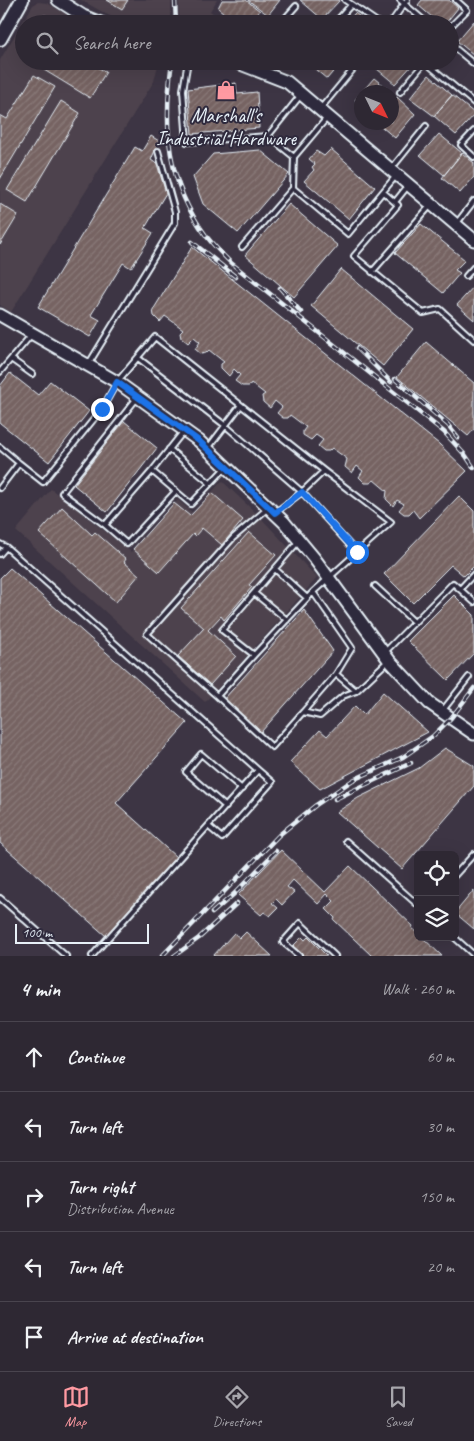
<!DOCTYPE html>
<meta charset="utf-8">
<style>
:root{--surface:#2e2833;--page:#3a343f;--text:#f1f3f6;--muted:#a7a6ac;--line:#49444e;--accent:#ff9aa2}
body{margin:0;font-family:Caveat,sans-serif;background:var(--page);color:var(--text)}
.controls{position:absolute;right:15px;bottom:15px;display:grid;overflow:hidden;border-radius:8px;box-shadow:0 5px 20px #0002}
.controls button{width:45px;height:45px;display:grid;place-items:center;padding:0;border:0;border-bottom:1px solid var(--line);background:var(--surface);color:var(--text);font:25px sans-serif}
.compass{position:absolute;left:354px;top:85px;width:45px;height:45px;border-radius:50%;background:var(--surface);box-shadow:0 5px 20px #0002;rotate:133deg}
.scale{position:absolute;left:15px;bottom:12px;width:134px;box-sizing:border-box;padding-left:5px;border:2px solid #e8f1f8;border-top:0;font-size:14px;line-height:18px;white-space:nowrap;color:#e8f1f8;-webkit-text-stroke:4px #2f2a3d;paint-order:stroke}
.stop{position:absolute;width:15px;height:15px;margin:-11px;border:4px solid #1a73e8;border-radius:50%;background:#fff}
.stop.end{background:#1a73e8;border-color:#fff;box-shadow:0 1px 5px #0008}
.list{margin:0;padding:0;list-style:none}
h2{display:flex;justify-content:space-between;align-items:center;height:65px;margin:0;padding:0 20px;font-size:21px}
h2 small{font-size:16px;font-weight:400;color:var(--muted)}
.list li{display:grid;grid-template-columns:32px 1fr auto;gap:15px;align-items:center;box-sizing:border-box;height:70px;padding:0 20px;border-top:1px solid var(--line)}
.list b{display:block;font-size:19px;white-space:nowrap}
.list p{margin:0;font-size:16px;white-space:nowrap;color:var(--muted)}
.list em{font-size:16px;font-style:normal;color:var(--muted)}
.icon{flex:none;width:28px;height:28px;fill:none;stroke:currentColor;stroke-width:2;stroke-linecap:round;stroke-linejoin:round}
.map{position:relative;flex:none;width:474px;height:956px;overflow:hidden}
.search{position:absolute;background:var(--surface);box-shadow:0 5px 20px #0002;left:15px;right:15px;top:15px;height:55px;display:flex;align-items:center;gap:12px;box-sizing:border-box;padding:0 18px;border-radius:28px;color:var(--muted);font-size:19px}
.sheet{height:415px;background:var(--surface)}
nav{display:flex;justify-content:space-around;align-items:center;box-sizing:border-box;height:70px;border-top:1px solid var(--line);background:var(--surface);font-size:14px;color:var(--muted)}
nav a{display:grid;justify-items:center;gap:2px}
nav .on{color:var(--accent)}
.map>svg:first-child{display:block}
.built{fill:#4e434d}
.building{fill:url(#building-hatch);stroke:#e8f1f8}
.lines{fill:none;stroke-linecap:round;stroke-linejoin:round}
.lane-casing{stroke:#e8f1f8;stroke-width:8}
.secondary-casing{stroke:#e8f1f8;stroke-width:15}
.primary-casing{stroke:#e8f1f8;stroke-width:16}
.lane{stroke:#2f2a3d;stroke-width:4}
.secondary{stroke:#2f2a3d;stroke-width:11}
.primary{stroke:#2f2a3d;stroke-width:12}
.rail-casing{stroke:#e8f1f8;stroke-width:4.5}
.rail{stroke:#2f2a3d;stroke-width:2.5;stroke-dasharray:8;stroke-linecap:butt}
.route{stroke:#1a73e8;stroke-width:6}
.labels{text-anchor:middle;stroke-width:4;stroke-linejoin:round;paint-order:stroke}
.poi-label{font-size:20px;fill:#e8f1f8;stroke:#2f2a3d}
</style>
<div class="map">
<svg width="474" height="956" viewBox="0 0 474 956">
<defs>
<pattern id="building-hatch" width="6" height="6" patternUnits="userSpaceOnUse" patternTransform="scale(1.25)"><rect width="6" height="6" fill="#766362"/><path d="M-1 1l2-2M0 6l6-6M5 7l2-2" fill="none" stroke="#8a7a79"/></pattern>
</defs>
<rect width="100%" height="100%" fill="#3d3544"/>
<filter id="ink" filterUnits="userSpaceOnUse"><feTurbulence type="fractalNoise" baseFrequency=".02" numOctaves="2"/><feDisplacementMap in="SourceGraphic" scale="10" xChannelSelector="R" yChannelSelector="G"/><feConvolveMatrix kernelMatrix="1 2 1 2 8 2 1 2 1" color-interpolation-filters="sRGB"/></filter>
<g filter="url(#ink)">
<path class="built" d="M81,0h90v24h-38l-23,-8z
M179,0h38l-7,11 16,13h-47z
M38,2l9,1 35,21h-58v37h135l-5,20 -143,231 -11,-7v-245l33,-55z
M222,481l38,36 57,61 -112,124 -189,-171 35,-42 80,63 47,-52 15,13z"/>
<path class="building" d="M107,0h21l-6,9z
M222,0h24l14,11 -12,13h-11l-19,-16z
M248,0h32l-12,15z
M300,0h40l-18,19z
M422,0h27l9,8 -13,16h-5l-22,-19z
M355,13l14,11h-24z
M474,21v34l-17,-14z
M51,61h36l19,11 -16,26 -46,-28z
M305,61h37l-15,18z
M374,61h40l1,1 -20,22 -24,-20z
M34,75l21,12 -55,92v-64l7,4z
M429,75l23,20 -18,21 -24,-18z
M374,78l17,14h-29v14l-7,-6z
M236,83l1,11 20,-2 2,36 -67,6 -4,-45z
M452,95l22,18v2l-18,20 -22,-19z
M397,97l18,17 -20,24 -19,-16h16v-19z
M61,101l19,12 -53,89 -20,-12z
M439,134l23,19 -18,22 -24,-20z
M151,136l8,5 -8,19 6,4 9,29 -21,35 8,5 -22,35 -8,-5 -32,52 9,5 -10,17 -52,-30 97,-160 7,4z
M331,149l44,38 -26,32 -45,-38 10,-11 -2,-3 3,-3 -6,-5 7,-8 8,5z
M260,150l29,24 -51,59 -35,-29 -10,-27 20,-23z
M462,153l12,10v14l-14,16 -18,-15z
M0,204l18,11 -18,30z
M289,204l49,42 -44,51 -49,-42z
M421,224l44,36 -10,10 5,3 -17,20 -48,-40z
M192,247l247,197 28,27 -48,47 -6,-8 -4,4h-5l-5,-4 5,-6 -7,-4 -4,6 -7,-7 1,-8 -13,-11 -4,3h-5l-6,-6 4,-6 -6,-5 -5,7 -7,-6 2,-8 -15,-11 -3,3h-5l-6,-5 5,-6 -7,-5 -5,5 -8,-5v-4l3,-4 -16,-12 -2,3h-5l-6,-5 5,-6 -7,-6 -5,7 -7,-6 -1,-6 3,-2 -14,-11 -2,3h-7l-7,-5 5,-6 -6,-6 -5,7 -8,-8v-4l3,-2 -15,-12 -3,3 -5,1 -6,-5 5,-7 -6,-5 -6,6 -7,-6 -1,-5 3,-3 -18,-13 -5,6 -6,-6 -1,-6z
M341,269l72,60 -30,37 -72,-60z
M474,286v34l-17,-15z
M426,342l48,41v46l-6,7 -71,-59z
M10,373l28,22 12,-14 39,30 -40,51 -49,-39v-37z
M124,421l33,27 -50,64 -33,-27z
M212,493l31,27 -21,25 -20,-17 -7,8 -2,-2 -34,38 -26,-23 41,-46 16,13z
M459,496l15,15v55l-10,10 -13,-11 -38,38 -29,-29z
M62,507l30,28 3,-3 31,27 -2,3 15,13 -23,27 -77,-69z
M249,532l27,23 -27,30 3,2 -28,33 -3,-4 -13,14 28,26 -26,29 -32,-29 26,-28 -23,-20z
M10,568l177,155 -71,80 60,54 -70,79 -106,-93v-265z
M454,595l20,20v38l-26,27 -40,-39z
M304,610l29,41 -72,81 -37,-33z
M383,692l45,40 -108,57 -30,-27 30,-32 7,6 28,-30 9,9z
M445,748l29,18v20l-72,83 -65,-57 21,-14 61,-30z
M281,850l44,42 25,-26 63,60 -1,2 6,5v4h4l20,19h-70l-38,-36 1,-2 -9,-9 8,-8 -7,-7 -9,10 -25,-24 -6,7 7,5 -12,13 -6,-6 -4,4 6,5 -8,8 -6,-4 -3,3 -23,-20z
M474,890v39l-19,-16z
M246,932l26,24h-59l21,-23 6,5z
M302,937l3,3 3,-3 19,19h-23l-11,-10z"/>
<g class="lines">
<defs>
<path id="lane" d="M345,0l35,24
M400,0l28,24
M256,23l1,1
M34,24c8,-8 14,-6 23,0
M280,24l16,-18
M334,24l17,-19
M390,24l17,-24
M450,27l17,-17 -11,-10
M24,41v10
M450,44l24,20
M188,61l-5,29 4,52 81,-6
M424,61l50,42
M400,92l25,-30
M300,96l-32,40 26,21 32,-38
M321,108l39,-47
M474,131l-13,14 13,12
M294,157l-1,31 55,46 47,-57
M392,168l34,-42
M383,192l15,13 -44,51 69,57 17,-4 34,31
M395,202l12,-15
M457,223l17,-22
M242,247l51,-59
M372,272l58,-66
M466,276l8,-9
M138,358l88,68 76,66 55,61
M11,359l21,15
M88,365l87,-142v-11l-17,-61
M0,372l32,-38
M183,432l-31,39 39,33 34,-36
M0,447l19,16 -19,25
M209,447l32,-42
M169,449l41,34
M19,463l24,19 59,-73 15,-27 38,-45 169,134 67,51 -78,70
M152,471l-47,54 22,19 49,-53
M276,512l26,-20 22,-21
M105,525l-43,-32 75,-95
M298,542l-76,88 32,25 59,-63 39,56 -16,26 20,17 32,-30
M0,544l6,3 -6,7
M6,547l252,223 -166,186
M275,569l32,29
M375,586l39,36
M460,589l14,-15
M254,593l33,27
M386,651l67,-68 21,19
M254,655l-37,41 55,51 31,-35 17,4 23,-20 13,-5
M217,696l-70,-62 86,-96 34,-29
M443,710l26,-33
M303,712l33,-38
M226,807l-40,-35 15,-18 41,35
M208,826l14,12 50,-56 -14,-12
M346,841l72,64
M455,875l19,-21
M0,898l66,58
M454,937l20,18
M299,956l-16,-14 17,-19 35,33"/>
<path id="secondary" d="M58,0l25,16 20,8
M233,61l54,21 187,158
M0,315l117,67 82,59 85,81 30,36 75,102 40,43 45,31"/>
<path id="primary" d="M0,39l22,-39"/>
</defs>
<use href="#lane" class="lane-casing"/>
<use href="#secondary" class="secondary-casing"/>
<use href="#primary" class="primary-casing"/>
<use href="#lane" class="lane"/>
<use href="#secondary" class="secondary"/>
<use href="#primary" class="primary"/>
<defs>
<path id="rail" d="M175,0l1,24
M172,61c-9,66 -6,121 35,176 7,9 16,18 24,26l213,169 22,24 8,12
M192,242l44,35
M280,288l21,24
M357,348l34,34
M395,379l53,46 10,13
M335,799l76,-36
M212,913l22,-19 42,-43
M162,956l117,-121 37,-30 37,-25 50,-23 30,-21 18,-18 23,-30
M174,956l25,-18 38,-35"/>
</defs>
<use href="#rail" class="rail-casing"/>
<use href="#rail" class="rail"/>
</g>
</g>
<g class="lines" filter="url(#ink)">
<path class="route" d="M102,409l15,-27 82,59 76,72 27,-21 55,60"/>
</g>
<defs>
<symbol id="shop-bare" viewBox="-9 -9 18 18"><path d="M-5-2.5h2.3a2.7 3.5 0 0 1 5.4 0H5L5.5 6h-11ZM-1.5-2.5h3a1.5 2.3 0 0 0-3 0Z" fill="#ff9aa2" stroke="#2f2a3d" stroke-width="2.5" paint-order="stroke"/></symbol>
</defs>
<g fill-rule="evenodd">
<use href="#shop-bare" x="212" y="76" width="28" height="28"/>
</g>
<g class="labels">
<g class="poi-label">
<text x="226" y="122">Marshall's<tspan x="226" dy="23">Industrial Hardware</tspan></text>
</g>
</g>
</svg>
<div class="controls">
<button><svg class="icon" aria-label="locate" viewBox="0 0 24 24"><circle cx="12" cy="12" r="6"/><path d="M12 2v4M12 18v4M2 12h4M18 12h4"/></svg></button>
<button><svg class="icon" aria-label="layers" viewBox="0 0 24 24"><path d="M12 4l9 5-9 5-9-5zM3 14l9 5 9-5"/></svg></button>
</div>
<svg class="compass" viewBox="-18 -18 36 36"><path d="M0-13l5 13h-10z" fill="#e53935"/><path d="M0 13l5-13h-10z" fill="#a7a6ac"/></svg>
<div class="scale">100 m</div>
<div class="stop" style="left:357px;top:552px"></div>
<div class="stop end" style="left:102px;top:409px"></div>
<div class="search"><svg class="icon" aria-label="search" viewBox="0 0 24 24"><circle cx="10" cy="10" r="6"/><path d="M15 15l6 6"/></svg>Search here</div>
</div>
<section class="sheet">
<h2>4 min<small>Walk · 260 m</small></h2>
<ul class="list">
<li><svg class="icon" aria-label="ahead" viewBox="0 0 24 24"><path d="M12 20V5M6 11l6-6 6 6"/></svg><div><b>Continue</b></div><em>60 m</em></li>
<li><svg class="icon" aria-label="left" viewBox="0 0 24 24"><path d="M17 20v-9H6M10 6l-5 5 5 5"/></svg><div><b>Turn left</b></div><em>30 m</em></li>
<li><svg class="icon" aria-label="right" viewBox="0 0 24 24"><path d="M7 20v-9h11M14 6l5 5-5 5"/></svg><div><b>Turn right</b><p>Distribution Avenue</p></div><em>150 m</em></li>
<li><svg class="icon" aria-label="left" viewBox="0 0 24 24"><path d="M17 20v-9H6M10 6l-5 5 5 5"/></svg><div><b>Turn left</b></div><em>20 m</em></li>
<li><svg class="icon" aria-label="arrive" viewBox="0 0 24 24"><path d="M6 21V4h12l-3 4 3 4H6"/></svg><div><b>Arrive at destination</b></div></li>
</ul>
</section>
<nav>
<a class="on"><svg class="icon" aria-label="map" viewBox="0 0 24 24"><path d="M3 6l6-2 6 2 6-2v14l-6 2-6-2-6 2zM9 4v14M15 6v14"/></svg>Map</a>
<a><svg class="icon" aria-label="directions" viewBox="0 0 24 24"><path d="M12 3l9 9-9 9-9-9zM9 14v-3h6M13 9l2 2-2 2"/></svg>Directions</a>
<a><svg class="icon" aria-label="saved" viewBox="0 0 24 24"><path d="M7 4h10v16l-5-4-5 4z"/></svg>Saved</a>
</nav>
